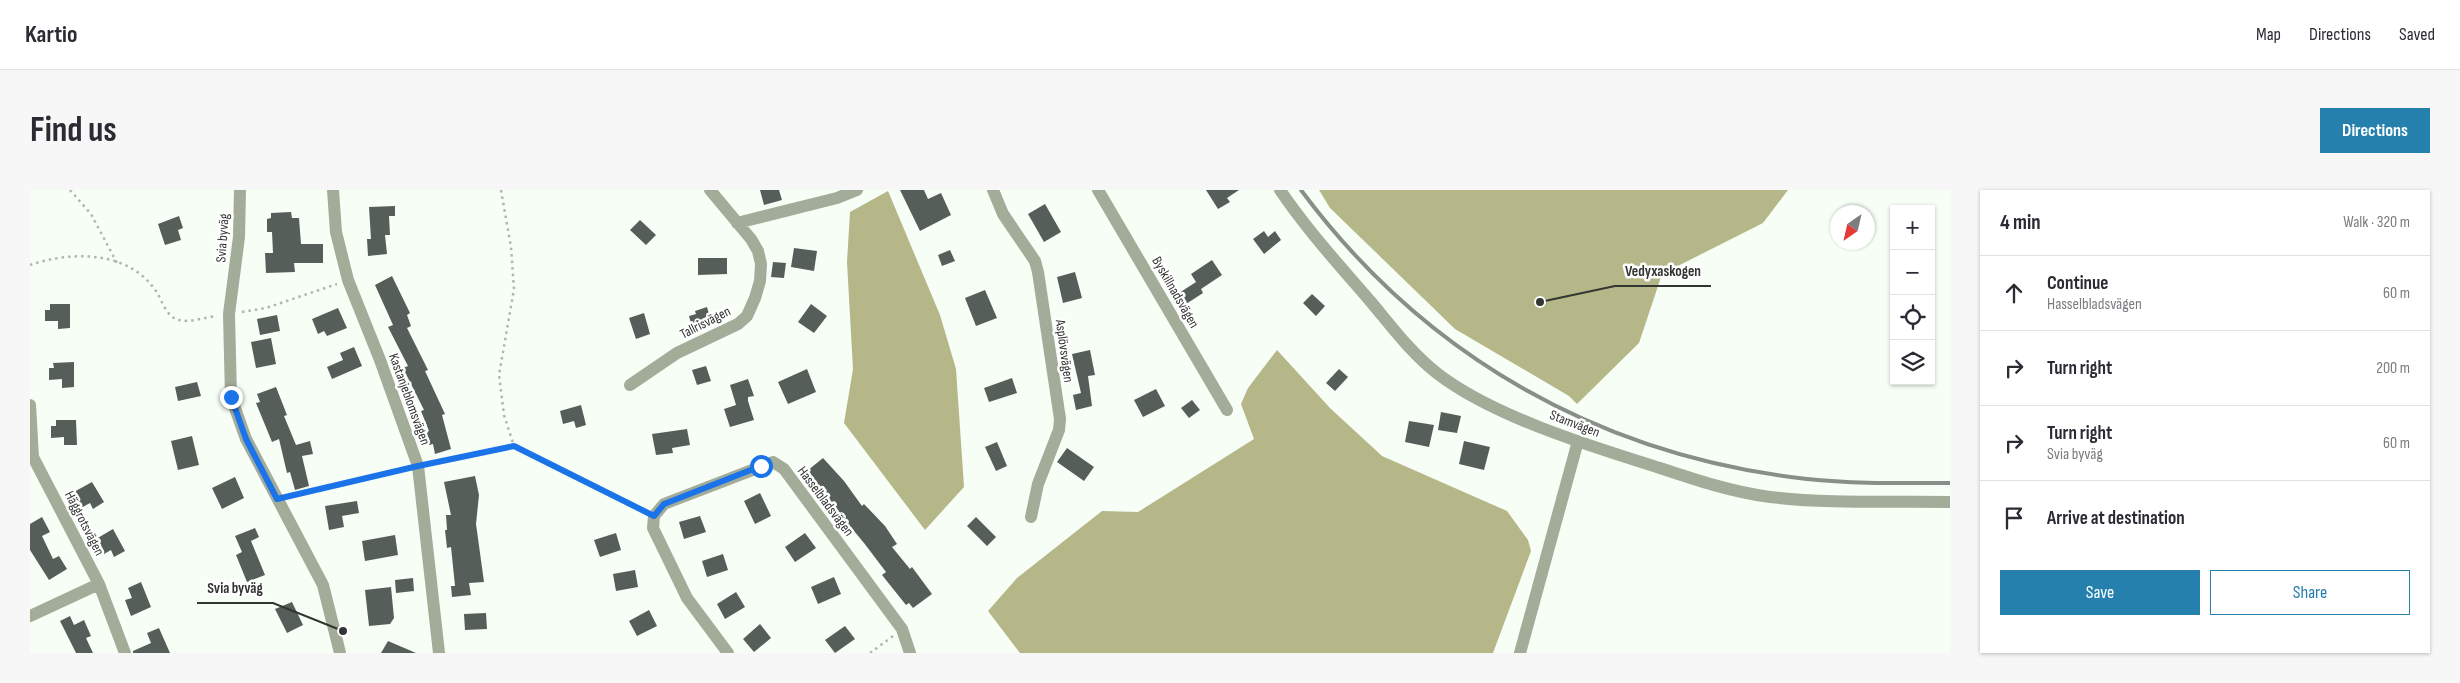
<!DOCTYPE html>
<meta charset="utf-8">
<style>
:root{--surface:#fff;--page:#f7f7f7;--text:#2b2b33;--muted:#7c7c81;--line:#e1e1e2;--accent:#2580ae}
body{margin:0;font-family:"Sofia Sans Condensed",sans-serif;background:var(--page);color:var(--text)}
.controls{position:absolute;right:15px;top:15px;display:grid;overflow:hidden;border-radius:0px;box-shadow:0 1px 4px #0004}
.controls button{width:45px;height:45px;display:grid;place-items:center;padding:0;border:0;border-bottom:1px solid var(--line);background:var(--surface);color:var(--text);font:25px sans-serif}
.compass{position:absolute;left:1800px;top:15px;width:45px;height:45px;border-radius:50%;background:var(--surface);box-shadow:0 1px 4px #0004;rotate:214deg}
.stop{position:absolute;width:15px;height:15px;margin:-11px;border:4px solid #1a73e8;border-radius:50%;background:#fff}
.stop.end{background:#1a73e8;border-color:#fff;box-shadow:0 1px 5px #0008}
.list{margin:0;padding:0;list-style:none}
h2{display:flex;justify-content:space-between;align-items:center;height:65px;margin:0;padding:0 20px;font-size:21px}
h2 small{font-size:16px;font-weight:400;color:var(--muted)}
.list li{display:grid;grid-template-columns:32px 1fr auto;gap:15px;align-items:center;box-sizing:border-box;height:75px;padding:0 20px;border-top:1px solid var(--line)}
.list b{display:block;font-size:19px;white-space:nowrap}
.list p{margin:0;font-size:16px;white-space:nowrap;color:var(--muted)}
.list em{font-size:16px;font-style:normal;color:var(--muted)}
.actions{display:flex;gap:10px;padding:15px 20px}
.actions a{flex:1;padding:11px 0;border:1px solid var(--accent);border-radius:0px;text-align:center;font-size:18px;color:var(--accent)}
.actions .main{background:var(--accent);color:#fff}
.icon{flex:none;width:28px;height:28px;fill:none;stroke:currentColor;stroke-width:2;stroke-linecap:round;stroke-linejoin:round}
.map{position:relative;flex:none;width:1920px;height:463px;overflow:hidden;border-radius:0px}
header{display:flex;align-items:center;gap:30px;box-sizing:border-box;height:70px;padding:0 25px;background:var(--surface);border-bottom:1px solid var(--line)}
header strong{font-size:24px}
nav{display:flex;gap:28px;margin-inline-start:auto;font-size:18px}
.intro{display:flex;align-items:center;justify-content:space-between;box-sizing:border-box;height:120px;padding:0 30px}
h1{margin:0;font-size:35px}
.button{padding:12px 22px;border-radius:0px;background:var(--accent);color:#fff;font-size:18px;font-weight:700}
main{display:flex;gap:30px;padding:0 30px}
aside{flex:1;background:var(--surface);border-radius:0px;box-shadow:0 1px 4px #0004}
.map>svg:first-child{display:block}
.forest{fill:#b6b789}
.building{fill:#555e59}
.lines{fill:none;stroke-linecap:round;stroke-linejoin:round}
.path{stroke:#b1b7b0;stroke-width:2.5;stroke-dasharray:2.5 4;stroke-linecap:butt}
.minor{stroke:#a3ab99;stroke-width:12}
.rail{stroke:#888e88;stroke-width:4}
.route{stroke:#1a73e8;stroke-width:6}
.labels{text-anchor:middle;stroke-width:5;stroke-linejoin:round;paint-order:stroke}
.street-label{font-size:14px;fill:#323532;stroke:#fff}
.leader{fill:none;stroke:#323532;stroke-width:2}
.callout-dot{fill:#323532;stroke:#fff;stroke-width:2}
.callout-label{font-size:15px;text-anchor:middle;font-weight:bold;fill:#323532;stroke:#fff;stroke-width:5;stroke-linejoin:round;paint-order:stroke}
</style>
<header>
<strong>Kartio</strong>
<nav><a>Map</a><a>Directions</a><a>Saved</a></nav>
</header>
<div class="intro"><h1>Find us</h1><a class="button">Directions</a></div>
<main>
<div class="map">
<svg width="1920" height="463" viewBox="0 0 1920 463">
<rect width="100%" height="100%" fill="#f6fef5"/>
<path class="forest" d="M1289,0h469l-25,33 -101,51 -23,69 -62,61 -8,-8 -114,-67 -125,-121z
M858,1l52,124 16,54 8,118 -39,43 -81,-107 9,-54 -6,-107 3,-50z
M1247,160l53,58 52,48 125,55 21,29 3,11 -38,102h-473l-32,-42 29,-33 85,-67 36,1 116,-73 -13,-35 7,-16z"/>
<path class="building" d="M730,0h19l3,10 -18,5z
M870,0h24l4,9 13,-6 10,22 -31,16z
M1176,0h33l-12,8 3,4 -12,7z
M1015,14l16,28 -17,10 -16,-28z
M365,16v10h-6l1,19h-5l2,19 -19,2 -1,-17h4l-2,-32z
M261,22l1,6h7l2,26h22v19h-29l1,9 -29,1 -1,-20h8l-1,-21h-5v-13l4,-1v-5z
M149,26l4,12 -5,2 3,10 -16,5 -7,-21z
M610,30l16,15 -10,10 -16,-15z
M1234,41l4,6 7,-6 6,9 -17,14 -11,-15z
M764,58l23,3 -3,20 -23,-4z
M920,60l5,11 -13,5 -4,-11z
M668,68h29v16l-29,1z
M1182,70l10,15 -21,14 2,4 -17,11 -7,-11 17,-11 -5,-8z
M743,72l13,1 -2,15 -13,-1z
M1045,82l7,26 -19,5 -6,-26z
M362,86l18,37 -3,2 4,11 -4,2 21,42 -3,1 20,43 -3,1 9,34 -16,5 -2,-10 -4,1 -4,-13 4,-1 -8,-20 3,-1 -21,-42 5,-2 -20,-39 5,-2 -18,-40z
M955,100l12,28 -21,8 -11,-28z
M1282,104l13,12 -9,10 -13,-13z
M20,114h20v24l-12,1v-8h-13v-11h5z
M781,114l16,12 -13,17 -16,-11z
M677,117l4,14 -19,6 -3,-11 7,-2 -1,-3z
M308,118l9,20 -20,8 -3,-5 -6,3 -6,-15z
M614,123l6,21 -14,5 -7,-21z
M247,125l3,16 -20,4 -3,-16z
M241,148l5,26 -20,4 -5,-26z
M324,157l8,19 -30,13 -5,-12 16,-7 -3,-7z
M1060,160l5,25 -7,1 4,30 -16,4 -3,-15 8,-2 -9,-39z
M44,172v25l-12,1v-9l-13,1v-12h5l-1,-5z
M676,176l5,15 -14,4 -5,-15z
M777,179l9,23 -28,12 -10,-22z
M1309,179l9,8 -13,14 -9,-8z
M982,188l5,15 -28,9 -5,-14z
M718,189l6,17 -6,1v4l6,19 -24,7 -6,-18 12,-4 -6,-20z
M167,192l4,14 -23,5 -3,-14z
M246,197l11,28 -3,1 12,29 14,-4 3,13 -11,2 7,30 -14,4 -5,-18 -3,1 -8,-34 -7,3 -16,-39 4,-1 -3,-8z
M1126,199l9,17 -22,11 -9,-17z
M1162,210l8,10 -11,8 -8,-10z
M551,215l5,20 -10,3 -2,-7 -11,3 -3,-13z
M1411,222l20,4 -4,17 -19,-3z
M26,230h20l1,25h-13v-8l-13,1v-12h5z
M1379,231l25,4 -5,22 -24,-5z
M657,239l3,16 -18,3 1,5 -17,2 -4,-21z
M162,246l7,29 -21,5 -7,-29z
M1434,251l26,6 -6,23 -25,-6z
M967,252l10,24 -11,5 -11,-24z
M1037,258l27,19 -10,14 -27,-19z
M793,268l21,23 18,25 2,-2 21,22 12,18 -5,3 18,22 2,-2 20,27 -19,14 -4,-5 -3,2 -24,-30 4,-3 -22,-29 -29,-35 -4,2 -24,-31 4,-4 -4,-4z
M445,286l4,19 -3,29 8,58 -15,1 2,12 -19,2 -1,-11h4l-4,-39 -4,1 -2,-18h2l-1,-15h5l-7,-33z
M205,287l9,21 -22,11 -10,-21z
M62,292l12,20 -11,7 -3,-6 -9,5 -9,-15z
M730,303l11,23 -16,8 -11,-23z
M327,311l2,12 -17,3 2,11 -15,3 -4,-24z
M670,326l6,16 -22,7 -5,-17z
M12,327l8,15 -8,4 11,23 6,-3 8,13 -18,11 -19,-30v-26z
M946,327l20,20 -9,9 -20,-20z
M225,338l4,9 -8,4 14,34 -18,7 -11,-27 6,-3 -7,-16z
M83,339l12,22 -11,6 -3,-7 -7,4 -8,-15z
M586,343l5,17 -21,7 -6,-17z
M775,343l11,15 -21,14 -10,-15z
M365,345l3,20 -33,6 -3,-20z
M693,364l5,16 -21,7 -5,-16z
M605,380l3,17 -22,4 -3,-17z
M804,387l7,17 -23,10 -7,-17z
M383,388l1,13 -18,2 -1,-13z
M111,392l10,25 -20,9 -6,-16 7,-2 -4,-10z
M361,397l3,31 -4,6 -21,2 -4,-36z
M706,402l9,15 -20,12 -8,-15z
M262,412l11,23 -16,8 -12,-24z
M619,420l8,16 -20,10 -8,-15z
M456,423l1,16 -22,1 -1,-16z
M40,426l4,9 10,-5 7,16 -5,2 7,15h-17l-16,-32z
M730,434l11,14 -17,14 -11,-13z
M815,436l10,13 -20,14 -10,-13z
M129,438l11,25h-37v-2l18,-8 -4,-10z
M358,451l28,12h-35z"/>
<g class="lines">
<path class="path" d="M40,0l21,24 26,49
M471,0l10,57 3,42 -15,86 5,40 10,31
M0,75c41,-14 98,-15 126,26 6,9 10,26 23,29 10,3 27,-3 38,-4
M212,122l24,-4 71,-24
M399,273l85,-17 130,65
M260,306l117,-28
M840,463l23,-17"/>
<path class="minor" d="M210,0l-1,47 -10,77 2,83 15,42 77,146 17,68
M303,0l3,42 12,48 32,80 38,106 21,187
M963,0l10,24 32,47 3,11 22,147 -1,11 -21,54 -7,33
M1068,0l129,220
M1250,0c27,40 60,76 91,112 21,25 40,51 67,72 56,43 155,73 222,94 36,12 72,24 110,29 59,7 120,4 180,5
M707,33l100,-25 20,-8
M600,195l47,-32 61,-29 9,-8 8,-18 5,-17 1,-17 -3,-13 -7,-12 -41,-49
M0,215l3,52 66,127 26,69
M0,426l69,-32
M698,463l-41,-55 -34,-70 1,-12 10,-12 109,-42 11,7 118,160 8,24
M1490,463l58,-212"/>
<path class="rail" d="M1271,0c124,167 300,266 506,289 47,5 95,4 143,4"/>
</g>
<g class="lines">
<path class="route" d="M201,207l15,42 31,60 141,-33 96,-20 140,70 10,-12 97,-38"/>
</g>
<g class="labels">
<g class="street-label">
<text transform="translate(192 48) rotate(-86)" y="5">Svia byväg</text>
<text transform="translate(1146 102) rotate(60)" y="5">Byskillnadsvägen</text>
<text transform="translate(675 132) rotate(-27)" y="5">Tallrisvägen</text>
<text transform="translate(1035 161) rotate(82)" y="5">Asplövsvägen</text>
<text transform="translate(380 209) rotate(70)" y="5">Kastanjeblomsvägen</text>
<text transform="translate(1545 233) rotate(21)" y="5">Stamvägen</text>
<text transform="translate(796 311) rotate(53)" y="5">Hasselbladsvägen</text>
<text transform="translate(55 333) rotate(63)" y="5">Häggrotsvägen</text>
</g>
</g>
<path class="leader" d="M1510 112L1585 96H1681M313 441L243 413H167"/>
<g class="callout-dot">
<circle cx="1510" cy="112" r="5"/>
<circle cx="313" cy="441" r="5"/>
</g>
<g class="callout-label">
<text x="1633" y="86">Vedyxaskogen</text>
<text x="205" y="403">Svia byväg</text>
</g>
</svg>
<div class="controls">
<button>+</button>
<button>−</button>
<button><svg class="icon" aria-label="locate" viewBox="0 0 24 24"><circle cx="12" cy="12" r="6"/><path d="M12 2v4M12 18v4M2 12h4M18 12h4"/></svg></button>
<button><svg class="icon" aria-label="layers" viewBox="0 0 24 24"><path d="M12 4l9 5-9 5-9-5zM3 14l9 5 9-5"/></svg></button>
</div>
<svg class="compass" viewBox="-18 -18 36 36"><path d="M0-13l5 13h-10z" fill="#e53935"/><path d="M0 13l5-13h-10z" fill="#7c7c81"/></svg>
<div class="stop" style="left:731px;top:276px"></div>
<div class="stop end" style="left:201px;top:207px"></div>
</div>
<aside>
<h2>4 min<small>Walk · 320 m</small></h2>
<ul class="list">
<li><svg class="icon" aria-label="ahead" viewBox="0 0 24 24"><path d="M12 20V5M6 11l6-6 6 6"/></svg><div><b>Continue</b><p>Hasselbladsvägen</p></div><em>60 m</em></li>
<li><svg class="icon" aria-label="right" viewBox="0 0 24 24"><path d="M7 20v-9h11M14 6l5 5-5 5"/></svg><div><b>Turn right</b></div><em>200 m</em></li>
<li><svg class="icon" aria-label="right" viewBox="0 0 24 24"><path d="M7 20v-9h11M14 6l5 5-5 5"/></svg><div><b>Turn right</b><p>Svia byväg</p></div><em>60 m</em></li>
<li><svg class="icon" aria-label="arrive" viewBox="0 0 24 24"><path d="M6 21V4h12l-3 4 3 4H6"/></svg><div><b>Arrive at destination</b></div></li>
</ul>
<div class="actions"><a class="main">Save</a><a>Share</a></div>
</aside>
</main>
